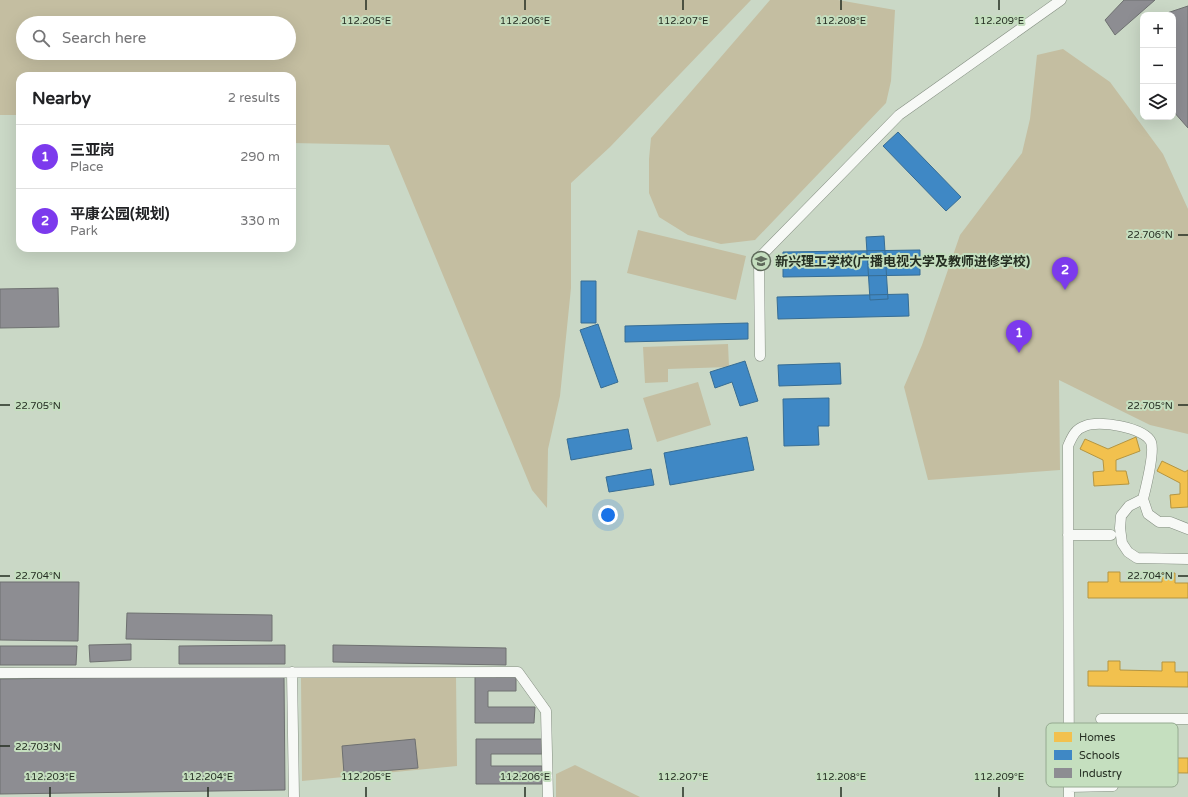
<!DOCTYPE html>
<meta charset="utf-8">
<style>
:root{--surface:#fff;--page:#f6f6f6;--text:#202124;--muted:#757577;--line:#e0e0e0;--accent:#7c3aed}
body{margin:0;font-family:"Varela Round","Noto Sans SC",sans-serif;background:var(--page);color:var(--text)}
.controls{position:absolute;right:12px;top:12px;display:grid;overflow:hidden;border-radius:8px;box-shadow:0 4px 16px #0002}
.controls button{width:36px;height:36px;display:grid;place-items:center;padding:0;border:0;border-bottom:1px solid var(--line);background:var(--surface);color:var(--text);font:20px sans-serif}
.you{position:absolute;left:608px;top:515px;width:14px;height:14px;margin:-10px;border:3px solid #fff;border-radius:50%;background:#1a73e8;box-shadow:0 0 0 6px #1a73e833}
.badge{display:grid;place-items:center;width:26px;height:26px;border-radius:50%;background:var(--accent);color:#fff;font-size:13px;font-weight:700}
.pin{position:absolute;translate:-50% -33px;filter:drop-shadow(0 1px 2px #0008)}
.pin::after{content:'';position:absolute;top:21px;width:14px;height:12px;background:inherit;clip-path:polygon(0 0,100% 0,50% 100%)}
.list{margin:0;padding:0;list-style:none}
h2{display:flex;justify-content:space-between;align-items:center;height:52px;margin:0;padding:0 16px;font-size:17px}
h2 small{font-size:13px;font-weight:400;color:var(--muted)}
.list li{display:grid;grid-template-columns:26px 1fr auto;gap:12px;align-items:center;box-sizing:border-box;height:64px;padding:0 16px;border-top:1px solid var(--line)}
.list b{display:block;font-size:15px;white-space:nowrap}
.list p{margin:0;font-size:13px;white-space:nowrap;color:var(--muted)}
.list em{font-size:13px;font-style:normal;color:var(--muted)}
.icon{flex:none;width:22px;height:22px;fill:none;stroke:currentColor;stroke-width:2;stroke-linecap:round;stroke-linejoin:round}
.map{position:relative;flex:none;width:1188px;height:797px;overflow:hidden}
.search{position:absolute;background:var(--surface);box-shadow:0 4px 16px #0002;left:16px;top:16px;width:280px;height:44px;display:flex;align-items:center;gap:10px;box-sizing:border-box;padding:0 14px;border-radius:22px;color:var(--muted);font-size:15px}
.panel{position:absolute;background:var(--surface);box-shadow:0 4px 16px #0002;left:16px;top:72px;width:280px;height:180px;border-radius:12px}
.map>svg:first-child{display:block}
.green{fill:#c4bea1;fill-rule:evenodd}
.homes{fill:#f2c14e;stroke:#b49541}
.schools{fill:#3f88c5;stroke:#376d94}
.industry{fill:#8d8d92;stroke:#6e7070}
.lines{fill:none;stroke-linecap:round;stroke-linejoin:round}
.minor-casing{stroke:#858f82;stroke-width:11}
.minor{stroke:#f7f9f6;stroke-width:10}
.ticks{fill:none;stroke:#252e22;stroke-width:1.5}
.labels{text-anchor:middle;stroke-width:4;stroke-linejoin:round;paint-order:stroke}
.poi-label{font-size:13px;font-weight:bold;fill:#252e22;stroke:#c5dfbf;text-anchor:start}
.key{fill:#c5dfbf;stroke:#95aa90;stroke-width:1}
.key-label{font-size:11px;fill:#252e22}
.ticks-label{font-size:10px;text-anchor:middle;fill:#252e22;stroke:#c5dfbf;stroke-width:4;stroke-linejoin:round;paint-order:stroke}
</style>
<div class="map">
<svg width="1188" height="797" viewBox="0 0 1188 797">
<rect width="100%" height="100%" fill="#cad8c6"/>
<path class="green" d="M0,0h751l-141,147 -39,36v105l-11,108 -12,53 -1,59 -15,-18 -143,-345 -97,-2v-67h-272v39h-20zM23,23h266v30h-266z
M770,0h68l57,10 -4,71 -5,22 -131,137 -34,4 -33,-9 -29,-18 -10,-24v-34l2,-21z
M1063,49l47,33 53,72 25,55v225l-38,-9 -91,-45 1,90 -132,10 -24,-93 18,-42 38,-110 62,-82 8,-34 7,-64z
M638,230l108,26 -10,44 -109,-27z
M728,344l1,23 -61,2v13l-23,1 -2,-36z
M698,382l13,43 -54,17 -14,-44z
M456,676l1,90 -155,15 -1,-103z
M575,765l65,32h-84v-23z"/>
<path class="homes" d="M1136,437l4,14 -24,9v11h10l3,13 -35,2 -1,-14 11,-1 -1,-11 -23,-11 5,-10 23,10z
M1162,461l23,11 3,-2v37l-17,1 -1,-13 10,-1v-11l-23,-12z
M1108,572h12v10h42v-9h13v10h13v15h-100v-16h20z
M1108,661h12v9l42,1v-9h13v10h13v15l-100,-1v-15h20z
M1107,747h13v9l41,1v-9h13v10h14v15l-101,-1v-15h20z"/>
<path class="schools" d="M898,132l63,65 -15,14 -63,-65z
M884,236l4,63 -18,1 -4,-63z
M920,250v25l-137,2v-25z
M581,281h15v42h-15z
M908,294l1,22 -131,3 -1,-22z
M748,323v16l-123,3v-16z
M598,324l20,58 -17,6 -21,-58z
M745,361l13,40 -18,5 -8,-24 -17,6 -5,-16z
M840,363l1,21 -62,2 -1,-21z
M829,398v28h-11l1,19 -35,1 -1,-47z
M628,429l4,20 -61,11 -4,-21z
M747,437l7,33 -84,15 -6,-32z
M651,469l3,16 -45,7 -3,-15z"/>
<path class="industry" d="M1124,0h31l-40,35 -10,-15z
M1188,6v122l-15,-17v-96h-12z
M58,288l1,39 -59,1v-39z
M0,582h79l-1,59 -78,-1z
M127,613l145,2v26l-146,-2z
M131,644v16l-41,2 -1,-17z
M285,645v19h-106v-18z
M333,645l173,3v17l-173,-3z
M0,646h77l-1,19h-76z
M475,674h41v17h-28v16h47l-1,16h-59z
M284,675l1,115 -285,4v-115z
M415,739l3,29 -74,6 -2,-28z
M476,739h66v15h-51v12h51v18h-66z"/>
<g class="lines">
<defs>
<path id="minor" d="M760,356l-1,-98 140,-143 162,-115
M1143,499l5,15 11,8h11l18,7
M1068,535h43
M292,672l2,125
M0,673l518,-1 28,39 2,86
M1101,719h87
M1069,787l44,-1
M1069,797l-1,-351c4,-9 7,-17 17,-20 13,-6 59,1 66,16 4,10 -5,45 -8,57l-14,7 -8,10 -1,12 2,15 6,9 9,6 51,1"/>
</defs>
<use href="#minor" class="minor-casing"/>
<use href="#minor" class="minor"/>
</g>
<path class="ticks" d="M366,0v10M525,0v10M683,0v10M841,0v10M999,0v10M1178,235h10M0,405h10M1178,405h10M0,576h10M1178,576h10M0,746h10M50,787v10M208,787v10M366,787v10M525,787v10M683,787v10M841,787v10M999,787v10"/>
<defs>
<symbol id="university-ring" viewBox="-11 -11 22 22"><circle r="9.5" fill="#c5dfbf" stroke="#5f6a5b" stroke-width="1.5"/><path d="M0-5L7-2L0 1L-7-2ZM-4 1L0 2.5L4 1V4Q0 6-4 4Z" fill="#5f6a5b"/></symbol>
</defs>
<g fill-rule="evenodd">
<use href="#university-ring" x="750" y="250" width="22" height="22"/>
</g>
<g class="labels">
<g class="poi-label">
<text x="775" y="266">新兴理工学校(广播电视大学及教师进修学校)</text>
</g>
</g>
<rect x="1046" y="723" width="132" height="64" rx="6" class="key"/>
<rect x="1054" y="732" width="18" height="10" fill="#f2c14e"/>
<rect x="1054" y="750" width="18" height="10" fill="#3f88c5"/>
<rect x="1054" y="768" width="18" height="10" fill="#8d8d92"/>
<g class="key-label">
<text x="1079" y="741">Homes</text>
<text x="1079" y="759">Schools</text>
<text x="1079" y="777">Industry</text>
</g>
<g class="ticks-label">
<text x="366" y="24">112.205°E</text>
<text x="525" y="24">112.206°E</text>
<text x="683" y="24">112.207°E</text>
<text x="841" y="24">112.208°E</text>
<text x="999" y="24">112.209°E</text>
<text x="1150" y="238">22.706°N</text>
<text x="38" y="409">22.705°N</text>
<text x="1150" y="409">22.705°N</text>
<text x="38" y="579">22.704°N</text>
<text x="1150" y="579">22.704°N</text>
<text x="38" y="750">22.703°N</text>
<text x="50" y="780">112.203°E</text>
<text x="208" y="780">112.204°E</text>
<text x="366" y="780">112.205°E</text>
<text x="525" y="780">112.206°E</text>
<text x="683" y="780">112.207°E</text>
<text x="841" y="780">112.208°E</text>
<text x="999" y="780">112.209°E</text>
</g>
</svg>
<div class="controls">
<button>+</button>
<button>−</button>
<button><svg class="icon" aria-label="layers" viewBox="0 0 24 24"><path d="M12 4l9 5-9 5-9-5zM3 14l9 5 9-5"/></svg></button>
</div>
<div class="you"></div>
<div class="pin badge" style="left:1019px;top:353px">1</div>
<div class="pin badge" style="left:1065px;top:290px">2</div>
<div class="search"><svg class="icon" aria-label="search" viewBox="0 0 24 24"><circle cx="10" cy="10" r="6"/><path d="M15 15l6 6"/></svg>Search here</div>
<section class="panel">
<h2>Nearby<small>2 results</small></h2>
<ul class="list">
<li><span class="badge">1</span><div><b>三亚岗</b><p>Place</p></div><em>290 m</em></li>
<li><span class="badge">2</span><div><b>平康公园(规划)</b><p>Park</p></div><em>330 m</em></li>
</ul>
</section>
</div>
